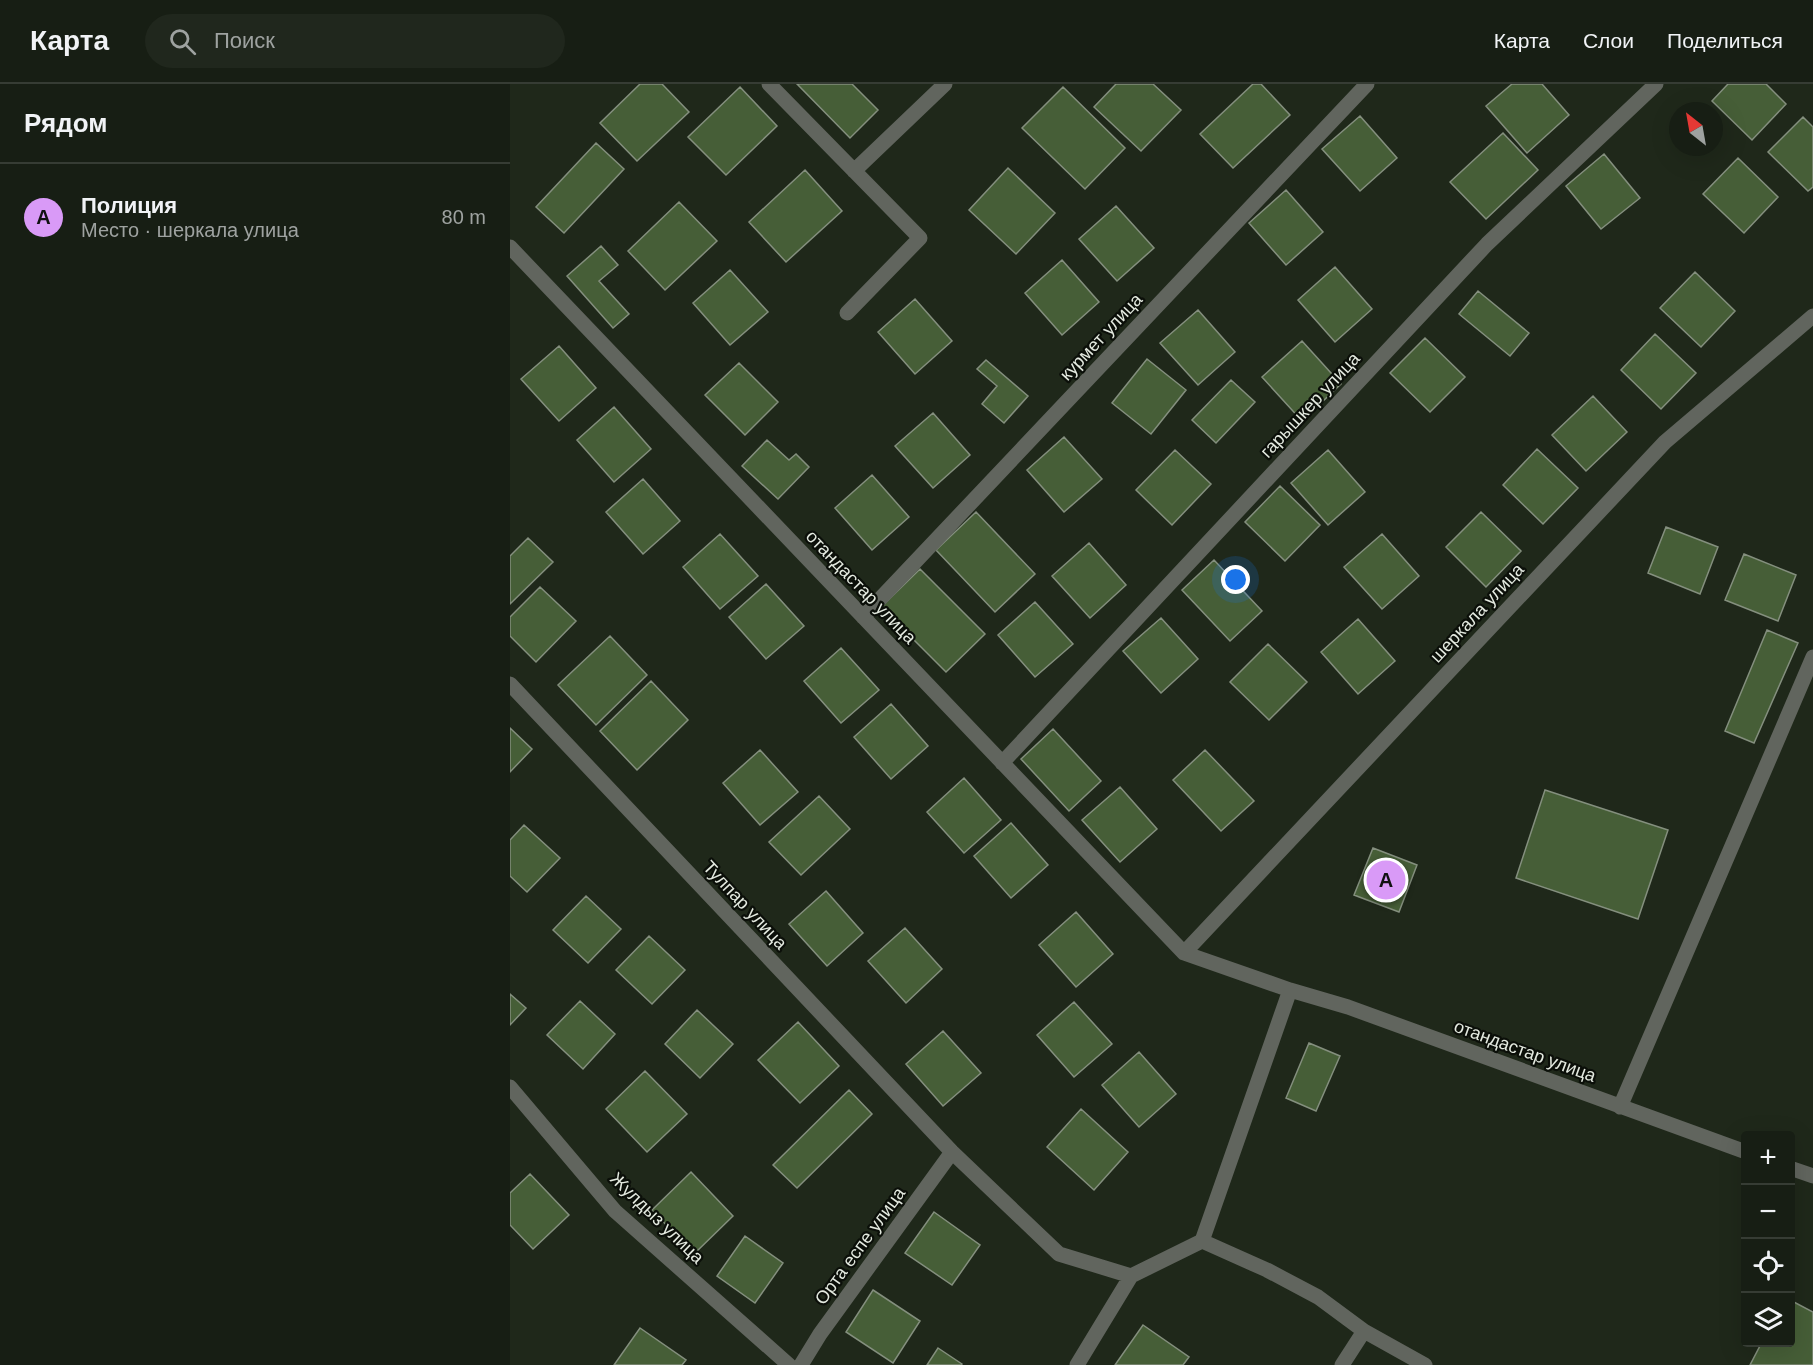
<!DOCTYPE html>
<html lang="ru">
<meta charset="utf-8">
<style>
:root{--surface:#171e14;--page:#20271d;--text:#f1f3f6;--muted:#9ea2a0;--line:#363c34;--accent:#d99af7}
body{margin:0;font-family:Helvetica,sans-serif;background:var(--page);color:var(--text)}
.controls{position:absolute;right:18px;bottom:18px;display:grid;overflow:hidden;border-radius:6px;box-shadow:0 6px 24px #0002}
.controls button{width:54px;height:54px;display:grid;place-items:center;padding:0;border:0;border-bottom:2px solid var(--line);background:var(--surface);color:var(--text);font:30px sans-serif}
.compass{position:absolute;left:1159px;top:18px;width:54px;height:54px;border-radius:50%;background:var(--surface);box-shadow:0 6px 24px #0002;rotate:329deg}
.you{position:absolute;left:726px;top:496px;width:21px;height:21px;margin:-15px;border:4px solid #fff;border-radius:50%;background:#1a73e8;box-shadow:0 0 0 9px #1a73e833}
.badge{display:grid;place-items:center;width:39px;height:39px;border-radius:50%;background:var(--accent);color:#111;font-size:20px;font-weight:700}
.pin{position:absolute;translate:-50% -50%;border:3px solid #fff;box-shadow:0 2px 6px #0006}
.list{margin:0;padding:0;list-style:none}
h2{display:flex;justify-content:space-between;align-items:center;height:78px;margin:0;padding:0 24px;font-size:26px}
h2 small{font-size:20px;font-weight:400;color:var(--muted)}
.list li{display:grid;grid-template-columns:39px 1fr auto;gap:18px;align-items:center;box-sizing:border-box;height:108px;padding:0 24px;border-top:2px solid var(--line)}
.list b{display:block;font-size:22px;white-space:nowrap}
.list p{margin:0;font-size:20px;white-space:nowrap;color:var(--muted)}
.list em{font-size:20px;font-style:normal;color:var(--muted)}
.icon{flex:none;width:33px;height:33px;fill:none;stroke:currentColor;stroke-width:2;stroke-linecap:round;stroke-linejoin:round}
.map{position:relative;flex:none;width:1303px;height:1281px;overflow:hidden}
header{display:flex;align-items:center;gap:36px;box-sizing:border-box;height:84px;padding:0 30px;background:var(--surface);border-bottom:2px solid var(--line)}
header strong{font-size:28px}
nav{display:flex;gap:33px;margin-inline-start:auto;font-size:21px}
.search{width:420px;height:54px;background:var(--page);display:flex;align-items:center;gap:15px;box-sizing:border-box;padding:0 21px;border-radius:33px;color:var(--muted);font-size:22px}
main{display:flex}
aside{flex:1;background:var(--surface)}
.map>svg:first-child{display:block}
.building{fill:#465e37;stroke:#848f7e;stroke-width:1.5}
.lines{fill:none;stroke-linecap:round;stroke-linejoin:round}
.minor{stroke:#61655e;stroke-width:15}
.labels{text-anchor:middle;stroke-width:4.5;stroke-linejoin:round;paint-order:stroke}
.street-label{font-size:18px;fill:#e4eae0;stroke:#0b0f09}
</style>
<header>
<strong>Карта</strong>
<div class="search"><svg class="icon" aria-label="search" viewBox="0 0 24 24"><circle cx="10" cy="10" r="6"/><path d="M15 15l6 6"/></svg>Поиск</div>
<nav><a>Карта</a><a>Слои</a><a>Поделиться</a></nav>
</header>
<main>
<aside>
<h2>Рядом<small></small></h2>
<ul class="list">
<li><span class="badge">A</span><div><b>Полиция</b><p>Место · шеркала улица</p></div><em>80 m</em></li>
</ul>
</aside>
<div class="map">
<svg width="1303" height="1281" viewBox="0 0 1303 1281">
<rect width="100%" height="100%" fill="#1f281a"/>
<path class="building" d="M130,0h22l27,28 -52,49 -37,-38z
M287,0h55l26,26 -28,28z
M606,0h37l28,26 -40,41 -47,-44z
M743,0h8l29,31 -57,53 -33,-34z
M1002,0h30l27,31 -42,38 -41,-47z
M1218,0h38l20,20 -34,36 -40,-39z
M230,3l37,39 -51,49 -38,-38z
M553,3l62,61 -40,41 -63,-61z
M850,32l37,42 -37,33 -38,-42z
M1293,33l10,10v60l-5,4 -40,-39z
M993,49l35,37 -52,49 -36,-37z
M86,59l28,26 -60,64 -28,-26z
M1094,70l36,44 -39,31 -35,-43z
M1228,74l40,39 -34,36 -41,-39z
M498,84l47,45 -39,41 -47,-44z
M295,86l37,41 -56,51 -37,-40z
M776,106l37,42 -37,33 -37,-42z
M169,118l38,39 -52,49 -37,-39z
M606,122l38,42 -37,33 -38,-42z
M91,162l17,19 -19,16 30,33 -16,14 -46,-52z
M552,176l37,42 -37,33 -37,-42z
M825,183l37,42 -37,33 -37,-42z
M220,186l38,42 -38,33 -37,-42z
M1185,188l40,39 -34,36 -41,-39z
M968,207l51,42 -19,23 -51,-42z
M405,215l37,42 -37,33 -37,-42z
M688,226l37,42 -37,33 -38,-42z
M1145,250l41,39 -35,36 -40,-39z
M915,254l40,39 -35,35 -40,-39z
M792,257l39,43 -39,37 -40,-44z
M49,262l37,42 -37,33 -38,-42z
M637,275l39,31 -35,44 -39,-31z
M476,276l42,36 -24,27 -22,-19 15,-18 -20,-17z
M229,279l39,39 -33,33 -40,-40z
M721,296l24,22 -39,41 -24,-23z
M1083,312l34,36 -41,39 -34,-36z
M104,323l37,42 -37,33 -37,-42z
M423,329l37,42 -37,33 -38,-42z
M554,353l38,42 -38,33 -37,-42z
M257,356l22,20 7,-6 13,13 -31,32 -36,-33z
M1027,365l41,39 -35,36 -40,-39z
M665,366l36,34 -39,41 -36,-35z
M818,366l37,42 -37,33 -37,-42z
M362,391l37,42 -37,33 -37,-42z
M133,395l37,42 -37,33 -37,-42z
M770,402l40,39 -35,36 -40,-39z
M466,428l59,62 -40,38 -59,-62z
M971,428l40,39 -35,36 -40,-40z
M1156,443l52,20 -18,47 -52,-21z
M210,450l38,42 -38,33 -37,-42z
M872,450l37,42 -37,33 -38,-42z
M18,454l25,24 -43,42v-48z
M579,459l37,42 -36,33 -38,-42z
M1234,470l52,21 -18,46 -53,-21z
M704,476l48,51 -32,30 -48,-51z
M410,485l65,65 -39,38 -65,-65z
M256,500l38,42 -38,33 -37,-42z
M30,503l36,34 -40,41 -26,-26v-19z
M525,518l38,42 -38,33 -37,-42z
M651,534l37,41 -37,34 -38,-42z
M848,535l37,42 -37,33 -37,-42z
M1257,546l31,13 -44,100 -29,-12z
M100,552l37,39 -51,50 -38,-40z
M758,560l39,38 -38,38 -39,-38z
M331,564l38,42 -38,33 -37,-42z
M141,597l37,39 -51,50 -37,-39z
M381,620l37,42 -37,33 -37,-42z
M0,644l22,21 -22,23z
M543,645l48,52 -32,30 -48,-52z
M250,666l38,42 -38,33 -37,-42z
M695,666l49,51 -33,30 -48,-51z
M454,694l37,42 -37,33 -37,-41z
M610,703l37,42 -37,33 -38,-42z
M1035,706l123,40 -30,89 -122,-41z
M309,712l31,33 -49,46 -32,-33z
M501,739l37,42 -37,33 -37,-42z
M14,741l36,33 -33,34 -17,-16v-36z
M863,764l44,17 -18,47 -45,-17z
M316,807l37,42 -36,33 -38,-42z
M76,812l35,33 -33,34 -35,-33z
M566,828l37,42 -37,33 -37,-42z
M395,844l37,41 -36,34 -38,-42z
M139,852l36,34 -33,34 -36,-34z
M0,910l16,14 -16,17z
M70,917l35,33 -32,35 -36,-34z
M564,918l38,42 -38,33 -37,-42z
M187,926l36,34 -33,34 -35,-34z
M288,938l41,44 -39,37 -42,-43z
M433,947l38,42 -38,33 -37,-42z
M799,959l31,13 -24,55 -30,-13z
M629,968l37,42 -37,33 -37,-42z
M135,987l42,43 -40,38 -41,-43z
M339,1006l23,24 -75,74 -24,-23z
M571,1025l47,43 -34,38 -47,-43z
M181,1088l42,44 -39,38 -42,-44z
M20,1090l39,41 -36,34 -23,-24v-32z
M424,1128l46,33 -28,40 -47,-32z
M235,1152l38,27 -28,40 -38,-27z
M363,1206l47,31 -27,42 -47,-31z
M1280,1216l23,12v53h-63l12,-23h28z
M633,1241l46,32 -6,8h-68z
M130,1244l46,32 -4,5h-68z
M428,1264l24,16 -1,1h-34z"/>
<g class="lines">
<path class="minor" d="M259,0l151,154 -73,75
M344,87l91,-87
M0,163l674,706 106,37 -88,251 -71,35 -72,-22 -107,-102 -442,-468
M353,533l504,-533
M492,679l485,-519 169,-160
M674,869l481,-511 148,-126
M780,906l58,17 398,145
M0,1003l105,124 174,154
M1110,1023l193,-450
M1280,1084l23,8
M692,1157l65,29 51,27 46,34 61,34
M291,1281l19,-31 132,-182
M567,1281l54,-89
M832,1281l22,-34"/>
</g>
<g class="labels">
<g class="street-label">
<text transform="translate(591 253) rotate(-47)" y="6">курмет улица</text>
<text transform="translate(800 321) rotate(-47)" y="6">гарышкер улица</text>
<text transform="translate(351 503) rotate(46)" y="6">отандастар улица</text>
<text transform="translate(967 529) rotate(-47)" y="6">шеркала улица</text>
<text transform="translate(235 821) rotate(47)" y="6">Тулпар улица</text>
<text transform="translate(1015 967) rotate(20)" y="6">отандастар улица</text>
<text transform="translate(147 1134) rotate(44)" y="6">Жулдыз улица</text>
<text transform="translate(350 1162) rotate(-54)" y="6">Орта еспе улица</text>
</g>
</g>
</svg>
<div class="controls">
<button>+</button>
<button>−</button>
<button><svg class="icon" aria-label="locate" viewBox="0 0 24 24"><circle cx="12" cy="12" r="6"/><path d="M12 2v4M12 18v4M2 12h4M18 12h4"/></svg></button>
<button><svg class="icon" aria-label="layers" viewBox="0 0 24 24"><path d="M12 4l9 5-9 5-9-5zM3 14l9 5 9-5"/></svg></button>
</div>
<svg class="compass" viewBox="-18 -18 36 36"><path d="M0-13l5 13h-10z" fill="#e53935"/><path d="M0 13l5-13h-10z" fill="#9ea2a0"/></svg>
<div class="you"></div>
<div class="pin badge" style="left:876px;top:796px">A</div>
</div>
</main>
